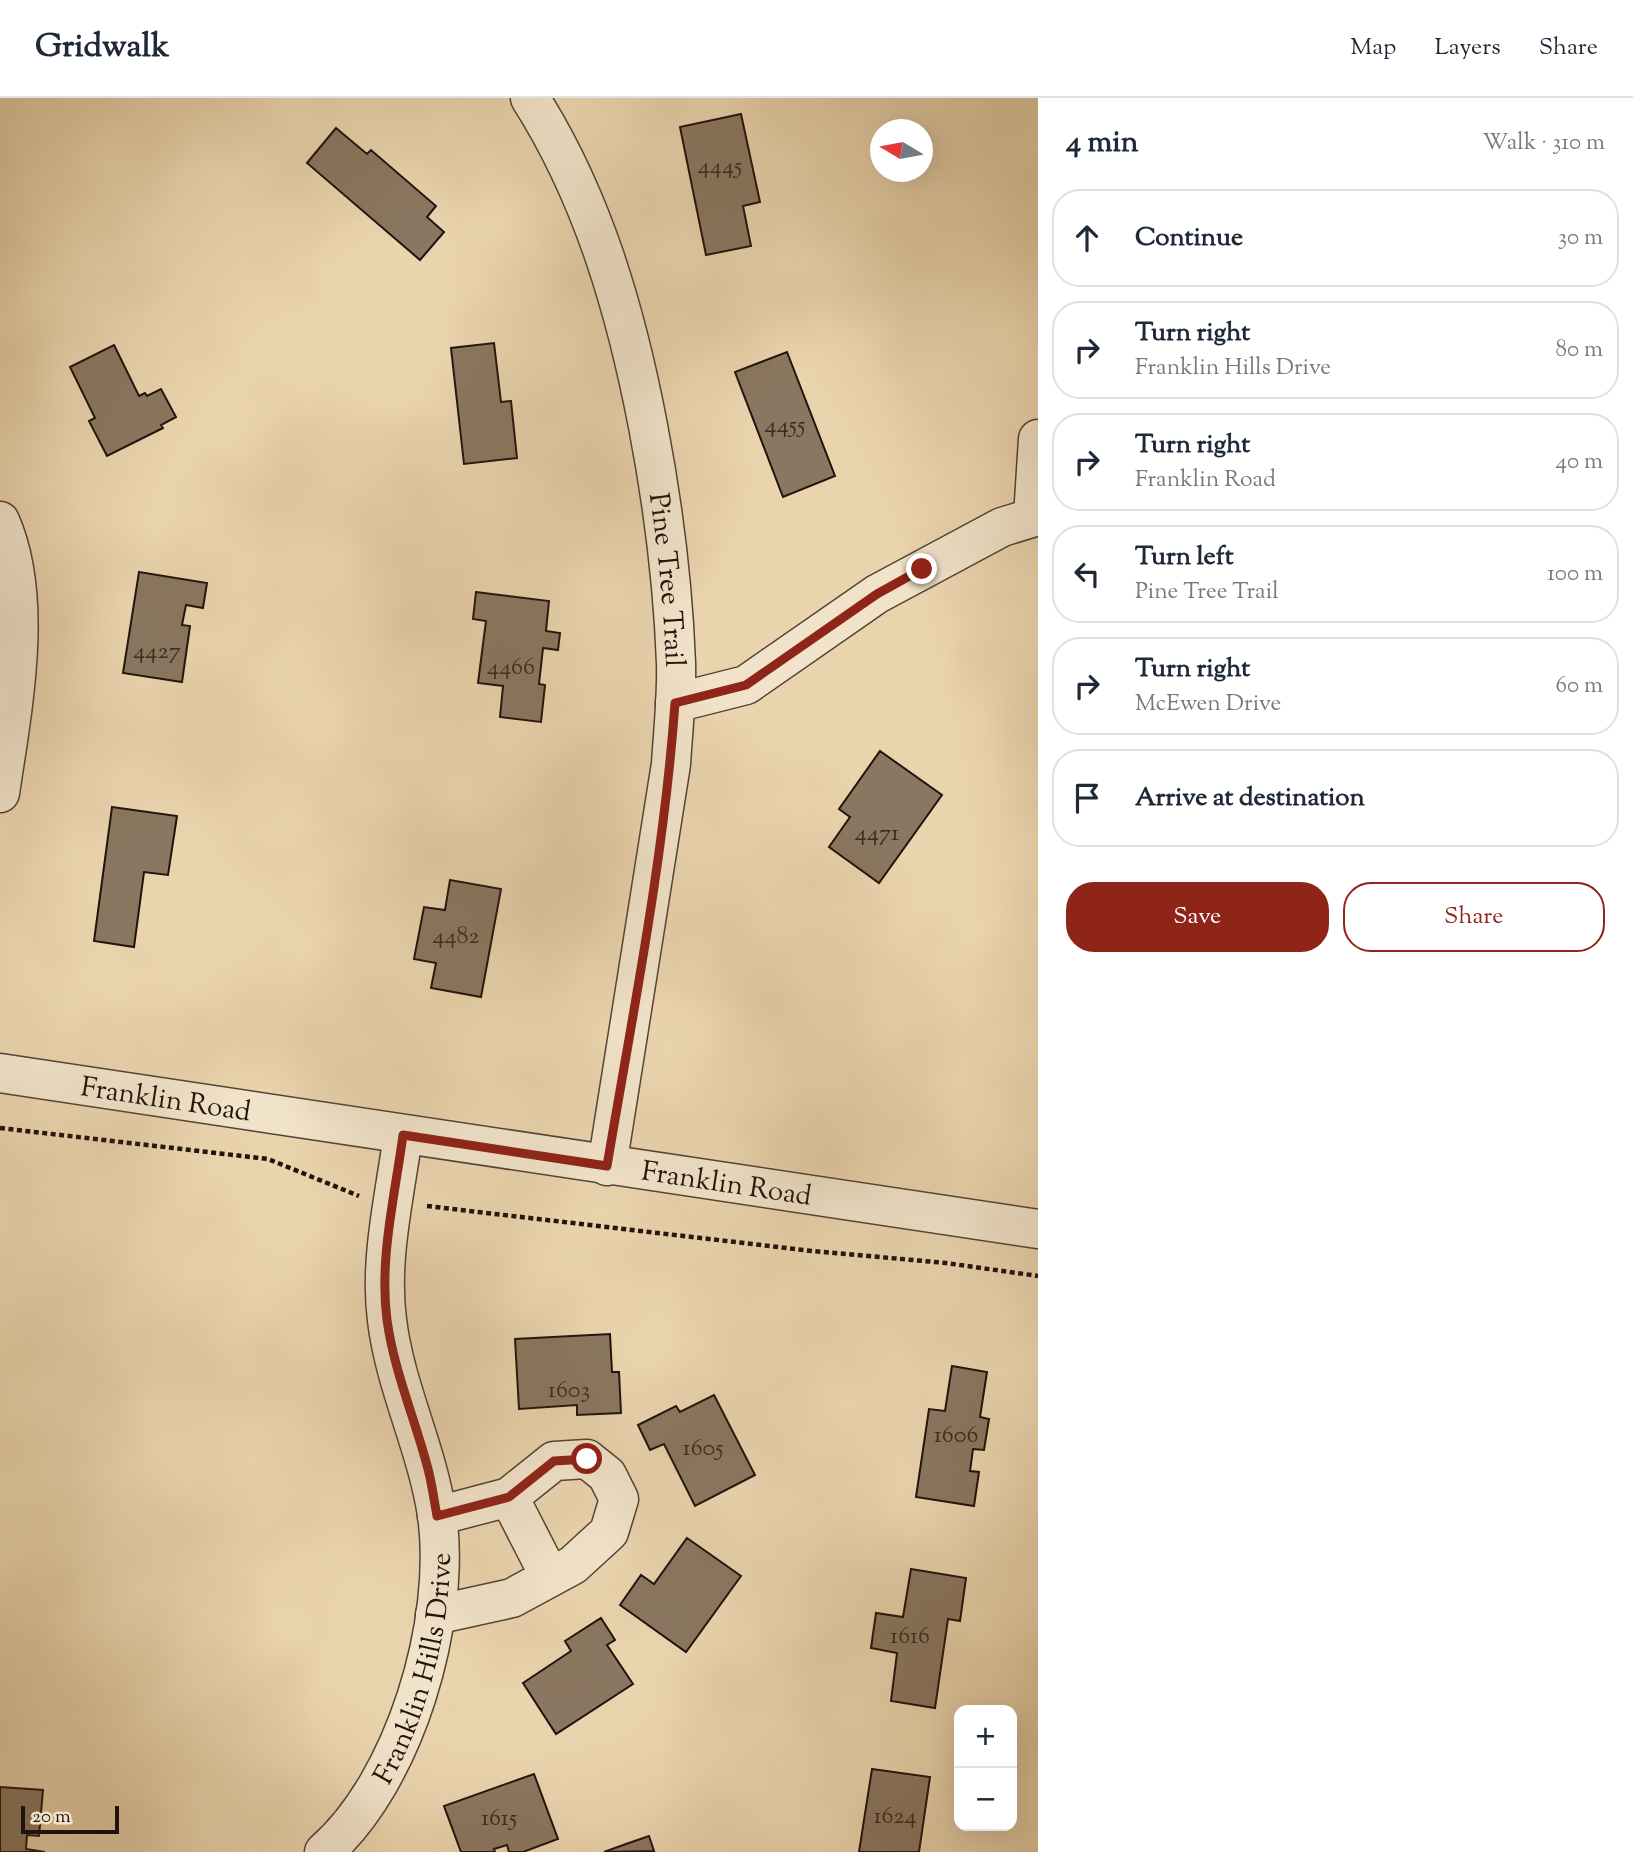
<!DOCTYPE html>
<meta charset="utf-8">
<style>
:root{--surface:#fff;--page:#f2f2f3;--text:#1f2937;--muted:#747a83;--line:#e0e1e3;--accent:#8f2418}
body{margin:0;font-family:"Sorts Mill Goudy",serif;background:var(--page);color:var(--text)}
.controls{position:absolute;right:21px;bottom:21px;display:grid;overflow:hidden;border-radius:14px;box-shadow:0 7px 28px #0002}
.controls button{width:63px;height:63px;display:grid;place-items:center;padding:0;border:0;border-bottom:2px solid var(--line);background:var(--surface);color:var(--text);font:35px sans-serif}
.compass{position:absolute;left:870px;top:21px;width:63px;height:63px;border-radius:50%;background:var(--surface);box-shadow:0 7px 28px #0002;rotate:280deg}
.scale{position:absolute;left:21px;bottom:18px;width:98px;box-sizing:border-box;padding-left:7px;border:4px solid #21130d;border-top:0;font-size:19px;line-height:24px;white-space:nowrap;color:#21130d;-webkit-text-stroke:5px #f1e3ca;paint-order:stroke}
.stop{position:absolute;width:21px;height:21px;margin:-16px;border:5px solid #8f2418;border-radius:50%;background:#fff}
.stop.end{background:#8f2418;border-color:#fff;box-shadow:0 2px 7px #0008}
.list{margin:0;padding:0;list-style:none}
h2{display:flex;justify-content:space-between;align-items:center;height:91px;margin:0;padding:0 28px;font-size:30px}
h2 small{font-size:23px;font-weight:400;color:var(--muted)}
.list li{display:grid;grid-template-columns:46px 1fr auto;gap:21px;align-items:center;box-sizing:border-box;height:98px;margin:0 14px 14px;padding:0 14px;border:2px solid var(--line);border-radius:28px}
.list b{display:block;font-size:26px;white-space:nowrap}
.list p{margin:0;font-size:23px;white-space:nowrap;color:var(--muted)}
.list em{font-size:23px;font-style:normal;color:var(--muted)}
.actions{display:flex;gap:14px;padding:21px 28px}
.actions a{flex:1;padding:16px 0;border:2px solid var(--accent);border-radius:28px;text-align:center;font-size:24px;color:var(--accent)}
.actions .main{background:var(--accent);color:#fff}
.icon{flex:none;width:38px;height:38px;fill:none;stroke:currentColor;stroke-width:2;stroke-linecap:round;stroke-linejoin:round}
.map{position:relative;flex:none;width:1038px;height:1754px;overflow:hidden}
header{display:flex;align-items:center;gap:42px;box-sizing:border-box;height:98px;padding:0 35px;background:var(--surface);border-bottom:2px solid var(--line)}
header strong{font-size:33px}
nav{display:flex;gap:38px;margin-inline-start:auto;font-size:24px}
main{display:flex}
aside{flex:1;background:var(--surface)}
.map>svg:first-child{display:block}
.building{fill:#8a7761;stroke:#21130d;stroke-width:2}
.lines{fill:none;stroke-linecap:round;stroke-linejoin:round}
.minor-casing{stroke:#534335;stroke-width:41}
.path{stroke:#21130d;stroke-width:4.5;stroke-dasharray:5 3.5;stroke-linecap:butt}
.minor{stroke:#f1e3ca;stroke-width:38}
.route{stroke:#8f2418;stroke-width:9}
.labels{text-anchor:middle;stroke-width:7;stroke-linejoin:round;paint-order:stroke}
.number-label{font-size:24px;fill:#3b2c22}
.street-label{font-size:28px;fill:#21130d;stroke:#f1e3ca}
</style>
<header>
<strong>Gridwalk</strong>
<nav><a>Map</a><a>Layers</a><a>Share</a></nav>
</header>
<main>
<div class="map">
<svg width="1038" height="1754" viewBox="0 0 1038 1754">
<rect width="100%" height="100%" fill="#ead4ae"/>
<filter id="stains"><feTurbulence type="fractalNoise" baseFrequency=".00286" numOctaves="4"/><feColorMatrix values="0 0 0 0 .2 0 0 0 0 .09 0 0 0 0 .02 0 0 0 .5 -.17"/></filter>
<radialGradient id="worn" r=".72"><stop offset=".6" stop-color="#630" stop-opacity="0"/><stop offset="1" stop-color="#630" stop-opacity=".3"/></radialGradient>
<path class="building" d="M741,16l19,88 -17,4 8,40 -45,9 -26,-128z
M336,30l31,26 4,-4 65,56 -9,11 17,15 -24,28 -113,-97z
M494,245l7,59 10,-1 6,57 -53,6 -13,-116z
M114,247l25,51 6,-3 2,3 14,-7 15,28 -15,8 2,3 -56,28 -18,-35 6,-3 -25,-51z
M787,254l48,124 -52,21 -48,-125z
M139,474l68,11 -4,25 -17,-3 -4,20 8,1 -8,56 -59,-9z
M476,494l73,9 -3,30 14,2 -2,17 -15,-2 -4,36 6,1 -4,37 -41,-5 3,-31 -25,-3 8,-62 -13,-2z
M880,653l62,44 -63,88 -50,-36 21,-30 -11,-8z
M112,709l65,9 -9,59 -24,-3 -10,75 -40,-6z
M450,782l51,9 -20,108 -50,-9 5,-25 -22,-4 10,-52 21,3z
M610,1236l2,38h7l2,41 -44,2v-10l-58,4 -4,-70z
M952,1268l35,6 -7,45 9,2 -5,31 -11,-1 -3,22 9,1 -5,34 -58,-9 13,-88 16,2z
M714,1297l41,80 -60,31 -31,-62 -14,6 -12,-25 38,-19 4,6z
M687,1440l54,38 -55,76 -66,-47 21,-30 13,9z
M911,1471l55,9 -6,43 -12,-2 -13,89 -44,-7 6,-48 -26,-5 5,-35 27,4z
M601,1520l14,22 -8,5 26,39 -77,50 -33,-51 48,-32 -6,-10z
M872,1671l58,8 -11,75h-60z
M534,1676l24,65 -35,13h-14l-2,-7 -13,4 1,3h-34l-17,-46z
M0,1689l43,3 -4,46 -12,-1 -1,14 19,3h-45z
M649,1738l5,15 -50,1 22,-8z"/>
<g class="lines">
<defs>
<g id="minor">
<path id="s1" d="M530,0c63,99 96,213 118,328 15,78 25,158 28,237 1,34 -3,68 -5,101l-64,402"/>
<path d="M1033,419l5,-78"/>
<path d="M0,423c35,78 12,190 0,272"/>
<path d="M675,605l71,-18 131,-91 125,-67 36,-11"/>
<path id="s2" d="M0,975l1038,156"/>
<path d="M509,1399l41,80"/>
<path d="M435,1517l77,-17 61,-33 36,-33 10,-33 -12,-24 -20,-16 -33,2 -45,36 -72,19"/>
<path id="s3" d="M324,1754c81,-71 128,-231 113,-337 -10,-67 -42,-128 -50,-195 -8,-61 8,-125 16,-185"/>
</g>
</defs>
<use href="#minor" class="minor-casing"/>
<path class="path" d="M0,1030l268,31 91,37
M427,1108l385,45 134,12 92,13"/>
<use href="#minor" class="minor"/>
</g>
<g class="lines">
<path class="route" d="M587,1361l-33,2 -45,36 -72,19c-3,-16 -5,-32 -9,-47 -13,-50 -34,-98 -41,-149 -8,-61 8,-125 16,-185l204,31c26,-154 57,-308 68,-463l71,-18 131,-91 45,-25"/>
</g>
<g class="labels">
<g class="number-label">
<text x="720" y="75">4445</text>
<text x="785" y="334">4455</text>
<text x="157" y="560">4427</text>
<text x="511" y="576">4466</text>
<text x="877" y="742">4471</text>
<text x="456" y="845">4482</text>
<text x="569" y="1299">1603</text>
<text x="956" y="1344">1606</text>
<text x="703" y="1357">1605</text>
<text x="910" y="1545">1616</text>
<text x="895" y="1725">1624</text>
<text x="499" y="1727">1615</text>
</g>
<g class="street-label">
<text dy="10" stroke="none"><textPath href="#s1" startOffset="506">Pine Tree Trail</textPath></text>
<text dy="10" stroke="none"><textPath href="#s2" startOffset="168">Franklin Road</textPath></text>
<text dy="10" stroke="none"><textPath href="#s2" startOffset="735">Franklin Road</textPath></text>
<text dy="10" stroke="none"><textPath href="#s3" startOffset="210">Franklin Hills Drive</textPath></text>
</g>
</g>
<rect width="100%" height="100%" filter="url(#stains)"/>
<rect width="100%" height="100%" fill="url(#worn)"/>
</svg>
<div class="controls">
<button>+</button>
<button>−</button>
</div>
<svg class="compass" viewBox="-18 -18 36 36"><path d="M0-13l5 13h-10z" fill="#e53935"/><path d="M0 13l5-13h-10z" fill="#747a83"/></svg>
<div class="scale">20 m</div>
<div class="stop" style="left:587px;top:1361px"></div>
<div class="stop end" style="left:922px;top:471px"></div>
</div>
<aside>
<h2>4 min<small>Walk · 310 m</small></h2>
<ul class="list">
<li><svg class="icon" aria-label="ahead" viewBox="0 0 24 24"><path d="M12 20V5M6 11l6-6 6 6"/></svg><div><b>Continue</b></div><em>30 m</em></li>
<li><svg class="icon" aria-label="right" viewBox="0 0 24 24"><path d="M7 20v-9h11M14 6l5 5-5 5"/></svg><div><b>Turn right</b><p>Franklin Hills Drive</p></div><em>80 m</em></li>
<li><svg class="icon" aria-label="right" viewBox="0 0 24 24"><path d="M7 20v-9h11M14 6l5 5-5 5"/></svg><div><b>Turn right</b><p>Franklin Road</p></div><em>40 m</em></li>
<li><svg class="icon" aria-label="left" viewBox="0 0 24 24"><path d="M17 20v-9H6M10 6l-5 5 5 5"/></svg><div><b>Turn left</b><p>Pine Tree Trail</p></div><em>100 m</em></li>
<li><svg class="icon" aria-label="right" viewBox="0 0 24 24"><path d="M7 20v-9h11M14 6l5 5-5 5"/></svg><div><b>Turn right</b><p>McEwen Drive</p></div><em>60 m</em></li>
<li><svg class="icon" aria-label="arrive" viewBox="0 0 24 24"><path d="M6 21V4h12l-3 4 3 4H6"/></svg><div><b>Arrive at destination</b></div></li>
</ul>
<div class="actions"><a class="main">Save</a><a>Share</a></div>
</aside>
</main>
